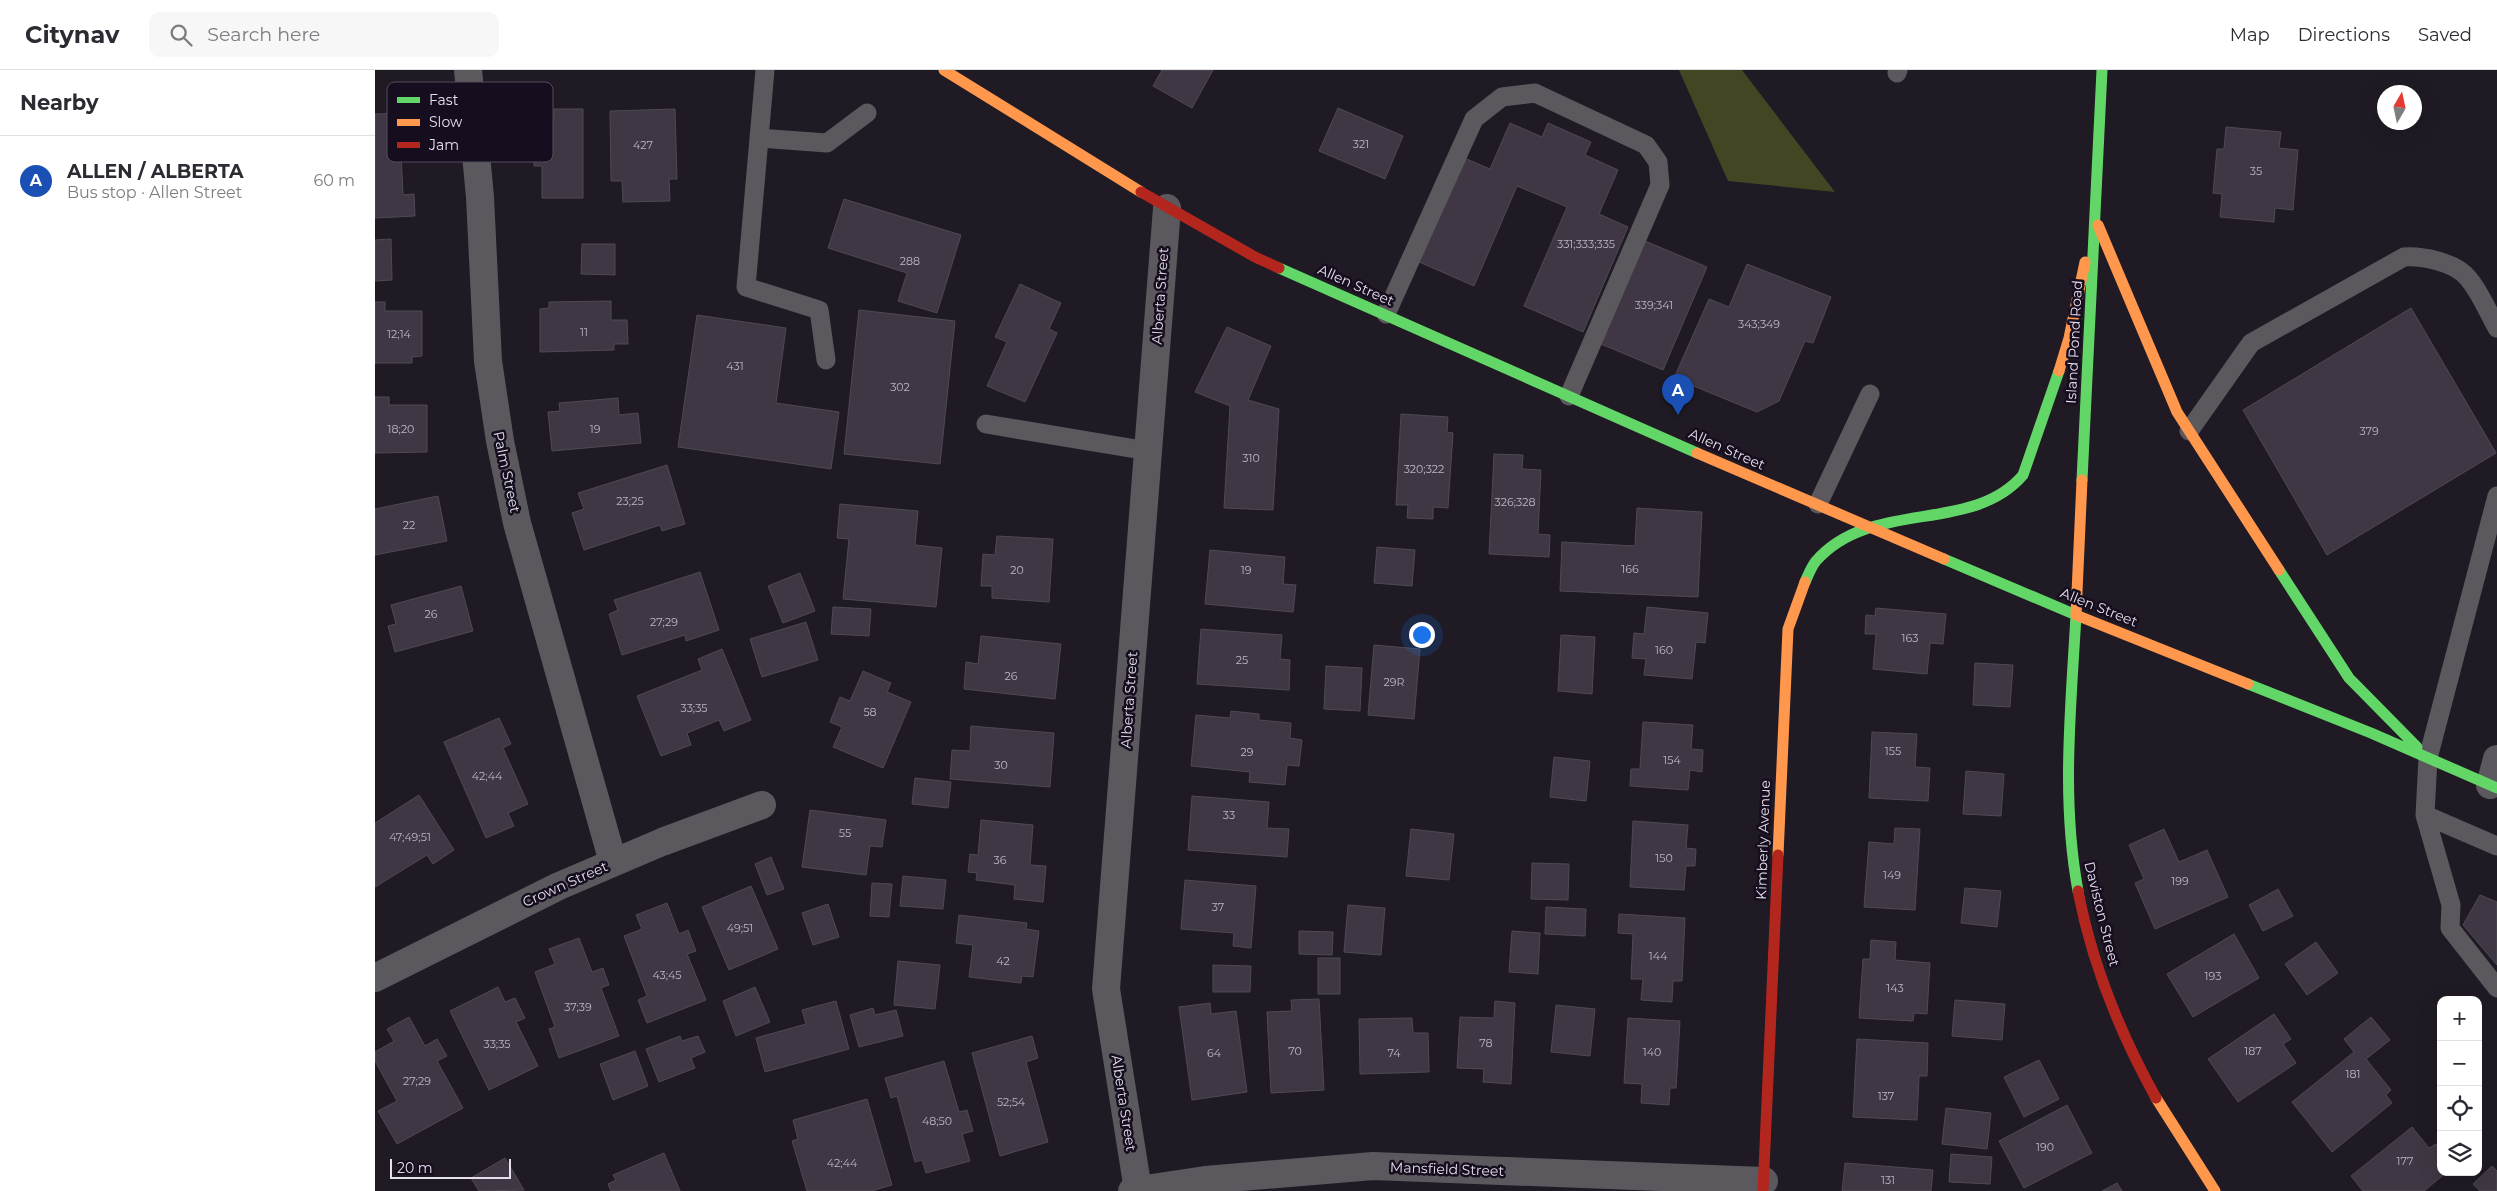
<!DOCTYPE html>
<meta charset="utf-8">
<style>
:root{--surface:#fff;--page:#f7f7f7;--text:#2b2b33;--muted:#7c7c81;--line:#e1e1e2;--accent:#2563eb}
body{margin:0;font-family:Montserrat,sans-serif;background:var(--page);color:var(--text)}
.controls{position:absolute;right:15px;bottom:15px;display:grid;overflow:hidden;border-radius:10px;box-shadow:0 5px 20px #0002}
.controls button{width:45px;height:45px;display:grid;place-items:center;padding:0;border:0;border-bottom:1px solid var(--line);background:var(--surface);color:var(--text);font:25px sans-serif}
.compass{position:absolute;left:2002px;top:15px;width:45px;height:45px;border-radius:50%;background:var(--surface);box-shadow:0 5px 20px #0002;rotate:9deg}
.scale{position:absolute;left:15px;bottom:12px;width:121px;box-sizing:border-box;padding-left:5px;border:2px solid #e6e0ec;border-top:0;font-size:14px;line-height:18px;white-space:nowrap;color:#e6e0ec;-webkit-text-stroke:4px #160d1e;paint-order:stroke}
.you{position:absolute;left:1046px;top:564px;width:18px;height:18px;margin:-12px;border:4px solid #fff;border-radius:50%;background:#1a73e8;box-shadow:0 0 0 8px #1a73e833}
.badge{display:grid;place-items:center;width:32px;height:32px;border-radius:50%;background:var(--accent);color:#fff;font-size:16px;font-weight:700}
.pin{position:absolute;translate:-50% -41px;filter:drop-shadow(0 1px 2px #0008)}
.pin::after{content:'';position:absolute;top:26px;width:18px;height:15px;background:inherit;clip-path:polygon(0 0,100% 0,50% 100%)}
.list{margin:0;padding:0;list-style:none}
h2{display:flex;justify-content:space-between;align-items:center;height:65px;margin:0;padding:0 20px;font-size:21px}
h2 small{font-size:16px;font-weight:400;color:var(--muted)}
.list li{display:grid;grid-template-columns:32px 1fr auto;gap:15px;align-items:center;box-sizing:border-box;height:90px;padding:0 20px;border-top:1px solid var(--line)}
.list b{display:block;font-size:19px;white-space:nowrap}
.list p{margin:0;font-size:16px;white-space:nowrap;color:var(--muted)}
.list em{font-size:16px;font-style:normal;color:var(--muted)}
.icon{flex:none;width:28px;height:28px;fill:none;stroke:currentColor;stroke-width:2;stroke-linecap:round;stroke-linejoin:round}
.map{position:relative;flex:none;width:2122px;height:1121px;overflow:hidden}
header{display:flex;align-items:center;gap:30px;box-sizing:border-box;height:70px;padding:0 25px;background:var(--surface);border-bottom:1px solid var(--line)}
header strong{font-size:24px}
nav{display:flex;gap:28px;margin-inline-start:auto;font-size:18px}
.search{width:350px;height:45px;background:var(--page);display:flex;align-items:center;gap:12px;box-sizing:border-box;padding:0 18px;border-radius:10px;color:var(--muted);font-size:19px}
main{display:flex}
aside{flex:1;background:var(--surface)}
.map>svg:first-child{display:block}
.forest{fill:#444522}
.building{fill:#3f3844;stroke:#4e4a53}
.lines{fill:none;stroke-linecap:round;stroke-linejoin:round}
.lane{stroke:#5b595e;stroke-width:19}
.street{stroke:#5b595e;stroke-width:28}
.fast{stroke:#63d668;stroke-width:11}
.slow{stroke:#ff974d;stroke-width:11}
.jam{stroke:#b3261e;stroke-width:11}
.labels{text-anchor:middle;stroke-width:5;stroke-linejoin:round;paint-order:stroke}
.number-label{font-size:11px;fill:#bcb6c2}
.street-label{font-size:14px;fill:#e6e0ec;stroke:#160d1e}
.key{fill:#160d1e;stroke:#544c5c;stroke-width:1}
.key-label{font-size:14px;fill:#e6e0ec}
</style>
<header>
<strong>Citynav</strong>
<div class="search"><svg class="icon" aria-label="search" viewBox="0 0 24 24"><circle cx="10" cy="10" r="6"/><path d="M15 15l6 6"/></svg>Search here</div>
<nav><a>Map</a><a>Directions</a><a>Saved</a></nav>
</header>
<main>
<aside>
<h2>Nearby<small></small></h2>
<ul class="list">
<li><span class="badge" style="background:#1a4fb4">A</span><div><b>ALLEN / ALBERTA</b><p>Bus stop · Allen Street</p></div><em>60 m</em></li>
</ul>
</aside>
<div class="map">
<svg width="2122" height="1121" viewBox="0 0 2122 1121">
<rect width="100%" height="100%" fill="#1f1a24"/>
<path class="forest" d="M1304,0h63l93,122 -107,-11z"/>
<path class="building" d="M787,0h51l-21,38 -39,-22z
M963,38l65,28 -18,43 -66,-28z
M179,39h29v89h-41v-32h-8v-19h6l1,-27h13z
M300,39l2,70h-8l1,22 -47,1 -1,-21h-11l-1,-70z
M34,43l2,41h-10l2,41 11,-1 1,22 -40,2v-104z
M1135,53l32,14 6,-14 43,19 -6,13 33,15 -19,44 29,13 -45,105 -59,-26 43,-99 -50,-21 -43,100 -57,-25 45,-104 28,12z
M1851,57l55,5 -2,16 19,2 -5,60 -18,-2 -1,14 -54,-5 2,-23 -9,-1 4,-44h7z
M469,129l117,36 -24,78 -39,-12 9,-28 -79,-25z
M16,169l1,41 -17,1v-41z
M1270,171l62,26 -44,103 -62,-26z
M207,174h33v31l-34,-1z
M1372,194l84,33 -18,46 -8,-2 -26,60 -22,11 -83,-34 35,-79 20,8z
M645,214l41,19 -12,26 8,4 -32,69 -38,-16 20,-44 -12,-5z
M236,231v19h16l1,24h-14v6l-74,2v-43l9,-1v-6z
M0,232h10v9h37v45l-10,1v6h-37z
M2036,238l85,145 -169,102 -84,-145z
M484,240l96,11 -15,143 -96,-10z
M322,245l89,13 -10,75 63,9 -8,57 -153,-22z
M852,257l44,19 -23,54 31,9 -6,101 -49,-2 6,-102 -35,-14z
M0,327h14v8h38v47l-52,1z
M243,328l1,17 19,-2 3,30 -89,8 -4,-39 12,-1 -1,-8z
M1026,344l47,3 -1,15 6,1 -5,75 -15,-1v12l-26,-1 1,-13h-12z
M1119,384l29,1 -1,14 19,1 -3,64 12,1 -1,22 -60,-3z
M292,395l18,59 -23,7 -2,-6 -76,25 -12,-37 12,-4 -6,-16z
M63,426l9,45 -72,14v-46z
M465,434l78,7 -3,34 27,3 -6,59 -93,-8 6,-60 -12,-1z
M1262,438l65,4 -4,85 -138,-6 2,-49 73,4z
M622,466l56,3 -4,63 -57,-4v-12h-11l2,-32 12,1z
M1002,477l38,3 -3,36 -38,-3z
M835,480l75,7 -2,27 13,1 -3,27 -88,-8z
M325,502l19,58 -33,11 -1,-6 -63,20 -13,-41 9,-4 -4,-10z
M425,503l15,38 -32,12 -15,-37z
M86,516l12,45 -78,21 -7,-26 8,-2 -5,-19z
M458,537l38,2 -2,27 -38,-2z
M1272,537l61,6 -3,30 -9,-1 -4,37 -48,-4 2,-16 -14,-1 2,-25 10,1z
M1501,538l70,6 -3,30 -13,-1 -3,31 -54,-5 3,-35h-11l1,-19 9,1z
M431,552l12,38 -56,17 -12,-38z
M826,559l81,6 -2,24 10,1 -1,30 -92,-6z
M1186,565l34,2 -3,57 -34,-3z
M606,566l80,8 -6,55 -91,-10 2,-27 12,2z
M999,575l46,4 -6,70 -46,-4z
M347,579l29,71 -27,11 -5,-11 -32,13 4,12 -30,11 -24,-60 65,-26 -4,-11z
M1600,593l38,2 -3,42 -37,-2z
M951,596l36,2 -2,43 -36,-2z
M488,601l28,12 -4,9 24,10 -28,66 -50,-21 9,-20 -12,-5 10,-25 10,4z
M856,641l28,3v6l32,3 -1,15 12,2 -3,26 -12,-1 -2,20 -36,-3 1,-10 -59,-6 5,-51 34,3z
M124,648l12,26 -8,4 25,56 -20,9 6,13 -28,12 -42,-96z
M1268,652l50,3 -2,24 12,1 -1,22 -12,-2 -2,20 -58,-4 1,-17h9z
M596,656l83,7 -4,54 -100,-8 2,-29 18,1z
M1497,662l45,2 -2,33 15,1 -2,33 -59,-3z
M1179,687l36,4 -4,40 -36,-4z
M1591,701l38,3 -3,42 -38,-2z
M540,708l36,4 -3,26 -36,-4z
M44,725l35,55 -21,14 -6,-9 -52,32v-64z
M817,726l77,6 -2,26 22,1 -2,28 -99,-7z
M435,740l76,10 -4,27 -12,-1 -4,29 -64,-8z
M606,750l52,5 -3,40 16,1 -3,36 -29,-3 1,-14 -39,-5 1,-7 -9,-1 2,-18 8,1z
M1258,751l55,4 -2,23 10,1 -1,17h-9l-2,24 -54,-3z
M1520,758l25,1 -5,81 -51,-3 5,-65 25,2z
M1036,759l43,5 -5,46 -43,-4z
M1789,759l15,33 28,-12 21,47 -73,32 -20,-46 9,-4 -15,-34z
M396,787l13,32 -17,6 -12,-31z
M1157,793l37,1 -1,36 -37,-1z
M528,806l43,4 -3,29 -43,-3z
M810,810l71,6 -5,62 -18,-2 1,-13 -53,-4z
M497,813l20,1 -3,33 -19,-1z
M376,816l27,63 -49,21 -27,-63z
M1590,818l36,3 -4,36 -36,-4z
M1903,819l15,27 -30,15 -14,-26z
M2105,825l17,7v63l-34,-40z
M292,833l12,31 9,-4 8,21 -9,3 19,46 -59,23 -9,-23 9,-4 -23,-60 18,-7 -6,-14z
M453,834l11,33 -26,8 -11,-32z
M973,835l37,3 -4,47 -37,-3z
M1171,837l40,2 -1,27 -40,-2z
M1244,844l66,4 -3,63h-9l-1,21 -31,-2 2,-21h-12l2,-45 -15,-1z
M584,845l68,8 -1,6 13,2 -6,46 -11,-1 -1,7 -52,-6 4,-32 -17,-2z
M924,861l34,1 -1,23 -33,-1z
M1137,861l28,2 -2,41 -29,-2z
M1859,864l25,44 -66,39 -26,-43z
M204,868l13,34 11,-4 6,17 -8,3 18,48 -60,22 -10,-29 6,-2 -20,-55 20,-8 -6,-15z
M1496,870l25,2 -1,18 35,3 -3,51 -13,-1 -1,8 -54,-3 4,-59h7z
M1941,872l22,31 -31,22 -22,-31z
M943,888h22v36h-22z
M523,891l42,4 -5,44 -41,-4z
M838,895l38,1 -1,26h-37z
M123,917l7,15 10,-4 10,20 -9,4 22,44 -49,24 -39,-79z
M380,917l15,35 -34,14 -13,-35z
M944,929l5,91 -53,3 -4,-81 25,-1 -1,-11z
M1580,930l50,4 -3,36 -50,-4z
M461,931l13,48 -84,23 -9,-34 50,-14 -4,-14z
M1120,931l20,2 -4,81 -28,-2 1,-13 -27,-1 3,-51 34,1z
M835,933l1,11 25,-3 11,81 -55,8 -13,-93z
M1181,935l39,4 -5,47 -39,-4z
M498,938l2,7 21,-5 7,26 -44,11 -9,-32z
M1899,944l17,25 -8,5 13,19 -58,39 -30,-43z
M34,947l16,29 12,-7 10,17 -10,5 26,47 -66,36 -19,-33 19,-10 -22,-40v-9l19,-11 -7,-12z
M1996,947l19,23 -24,19 25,31 -5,5 6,8 -60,49 -40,-50 62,-50 -10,-13z
M1037,948l1,15h15l1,39 -69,2 -1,-55z
M1253,948l52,3 -4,67h-6l-1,17 -28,-2 1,-19 -18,-1z
M305,966l2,5 16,-5 7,16 -14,6 4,10 -36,14 -13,-33z
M657,966l6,22 -12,4 22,80 -48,14 -28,-103z
M1482,969l71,4 -1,33h-8l-2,44 -64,-3z
M260,981l13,35 -35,14 -13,-36z
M1664,990l20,39 -35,18 -20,-40z
M569,991l15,51 8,-2 6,21 -11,3 8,27 -44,12 -4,-13 -7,2 -18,-66 -6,2 -6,-20z
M492,1029l25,86 -21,6h-64l-15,-50 6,-2 -5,-19z
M1692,1035l25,48 -68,35 -25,-47z
M1571,1038l45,5 -4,36 -45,-5z
M2037,1057l17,21 7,-4 5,6v22h6l-23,19h-61l-12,-15z
M289,1083l16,38h-69l-3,-7 8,-4 -3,-5z
M1576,1084l41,3 -2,27 -41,-2z
M130,1088l19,32 -45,1 -8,-13z
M1470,1093l88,7 -2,21h-89z
M2117,1096l5,5v20h-17l-7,-7z
M1742,1113l5,8h-20z"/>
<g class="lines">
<path class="lane" d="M390,0l-19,217 73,23 7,50
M1522,3l1,-3
M384,68l68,5 40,-30
M1011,244l88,-195 28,-22 33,-4 111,52 12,17 2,23 -91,211
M611,354l162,27
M1814,361l62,-88 153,-86c19,-1 51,5 64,21 12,14 20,34 29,50
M2122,426l-69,262 -3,57 26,90 -1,23 47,60
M1443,434l52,-110
M2050,745l72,31"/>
<path class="street" d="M93,0l12,127 8,164 12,80 17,82 96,339
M2115,715l7,-26
M0,908l184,-92 103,-44 100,-37
M763,1120l-32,-201 61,-781
M757,1121l73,-11 168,-14 391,15"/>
<path class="fast" d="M904,198l418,185
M1707,410l20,-410
M1569,489l132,56c-5,92 -15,184 2,276
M1904,500l70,108 68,69
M1430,512c3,-6 6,-15 11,-21 55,-63 156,-26 207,-86l36,-104
M1873,614l123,49 126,55"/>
<path class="slow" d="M569,0l197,122
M1723,155l79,187 102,158
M1684,301l10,-33 16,-76
M1322,383l247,106
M1707,410l-6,135 172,69
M1403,785l10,-226 17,-47
M1781,1028l59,93"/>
<path class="jam" d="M766,122l114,65 24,11
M1703,821c14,73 42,142 78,207
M1388,1121l15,-336"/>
</g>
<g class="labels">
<g class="number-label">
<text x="986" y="78">321</text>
<text x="268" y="79">427</text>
<text x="1881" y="105">35</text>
<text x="1211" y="178">331;333;335</text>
<text x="535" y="195">288</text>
<text x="1279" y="239">339;341</text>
<text x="1384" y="258">343;349</text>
<text x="209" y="266">11</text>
<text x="24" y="268">12;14</text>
<text x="360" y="300">431</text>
<text x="525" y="321">302</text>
<text x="26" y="363">18;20</text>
<text x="220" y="363">19</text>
<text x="1994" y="365">379</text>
<text x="876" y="392">310</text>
<text x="1049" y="403">320;322</text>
<text x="255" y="435">23;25</text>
<text x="1140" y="436">326;328</text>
<text x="34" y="459">22</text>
<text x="1255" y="503">166</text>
<text x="642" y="504">20</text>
<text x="871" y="504">19</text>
<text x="56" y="548">26</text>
<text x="289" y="556">27;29</text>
<text x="1535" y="572">163</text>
<text x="1289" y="584">160</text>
<text x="867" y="594">25</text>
<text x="636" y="610">26</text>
<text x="1019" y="616">29R</text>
<text x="319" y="642">33;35</text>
<text x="495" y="646">58</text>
<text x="1518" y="685">155</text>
<text x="872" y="686">29</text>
<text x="1297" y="694">154</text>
<text x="626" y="699">30</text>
<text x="112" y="710">42;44</text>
<text x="854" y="749">33</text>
<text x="470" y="767">55</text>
<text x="35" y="771">47;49;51</text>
<text x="1289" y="792">150</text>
<text x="625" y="794">36</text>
<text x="1517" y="809">149</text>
<text x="1805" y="815">199</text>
<text x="843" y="841">37</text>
<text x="365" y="862">49;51</text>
<text x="1283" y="890">144</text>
<text x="628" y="895">42</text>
<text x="292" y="909">43;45</text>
<text x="1838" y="910">193</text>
<text x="1520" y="922">143</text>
<text x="203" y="941">37;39</text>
<text x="1111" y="977">78</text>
<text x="122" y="978">33;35</text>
<text x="920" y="985">70</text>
<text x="1878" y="985">187</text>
<text x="1277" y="986">140</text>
<text x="839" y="987">64</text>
<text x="1019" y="987">74</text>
<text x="1978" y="1008">181</text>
<text x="42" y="1015">27;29</text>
<text x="1511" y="1030">137</text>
<text x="636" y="1036">52;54</text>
<text x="562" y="1055">48;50</text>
<text x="1670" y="1081">190</text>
<text x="2030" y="1095">177</text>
<text x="467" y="1097">42;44</text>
<text x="1513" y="1114">131</text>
</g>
<g class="street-label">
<text transform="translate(981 215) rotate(24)" y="5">Allen Street</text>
<text transform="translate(785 226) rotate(-86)" y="5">Alberta Street</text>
<text transform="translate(1699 272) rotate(-87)" y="5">Island Pond Road</text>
<text transform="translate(1352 379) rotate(24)" y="5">Allen Street</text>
<text transform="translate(132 402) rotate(78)" y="5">Palm Street</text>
<text transform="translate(1724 537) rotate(22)" y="5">Allen Street</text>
<text transform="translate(754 630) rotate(-86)" y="5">Alberta Street</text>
<text transform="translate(1388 770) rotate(-88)" y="5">Kimberly Avenue</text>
<text transform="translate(190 814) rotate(-24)" y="5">Crown Street</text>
<text transform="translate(1727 844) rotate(76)" y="5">Daviston Street</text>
<text transform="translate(749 1033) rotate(81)" y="5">Alberta Street</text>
<text transform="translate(1072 1099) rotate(2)" y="5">Mansfield Street</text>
</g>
</g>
<rect x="12" y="12" width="166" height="80" rx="8" class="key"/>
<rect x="22" y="27" width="23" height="6" fill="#63d668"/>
<rect x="22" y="49" width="23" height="7" fill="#ff974d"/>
<rect x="22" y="72" width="23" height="6" fill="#b3261e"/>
<g class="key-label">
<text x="54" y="35">Fast</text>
<text x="54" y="57">Slow</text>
<text x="54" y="80">Jam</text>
</g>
</svg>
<div class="controls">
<button>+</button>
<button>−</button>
<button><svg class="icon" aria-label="locate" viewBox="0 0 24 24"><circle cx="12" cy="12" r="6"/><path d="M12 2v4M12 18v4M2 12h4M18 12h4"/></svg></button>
<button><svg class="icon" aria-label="layers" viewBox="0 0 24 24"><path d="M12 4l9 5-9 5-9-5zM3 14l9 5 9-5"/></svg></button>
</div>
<svg class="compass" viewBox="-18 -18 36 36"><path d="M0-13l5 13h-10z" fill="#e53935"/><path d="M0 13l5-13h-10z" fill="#7c7c81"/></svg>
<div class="scale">20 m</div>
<div class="you"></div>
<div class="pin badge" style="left:1303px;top:345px;background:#1a4fb4">A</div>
</div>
</main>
